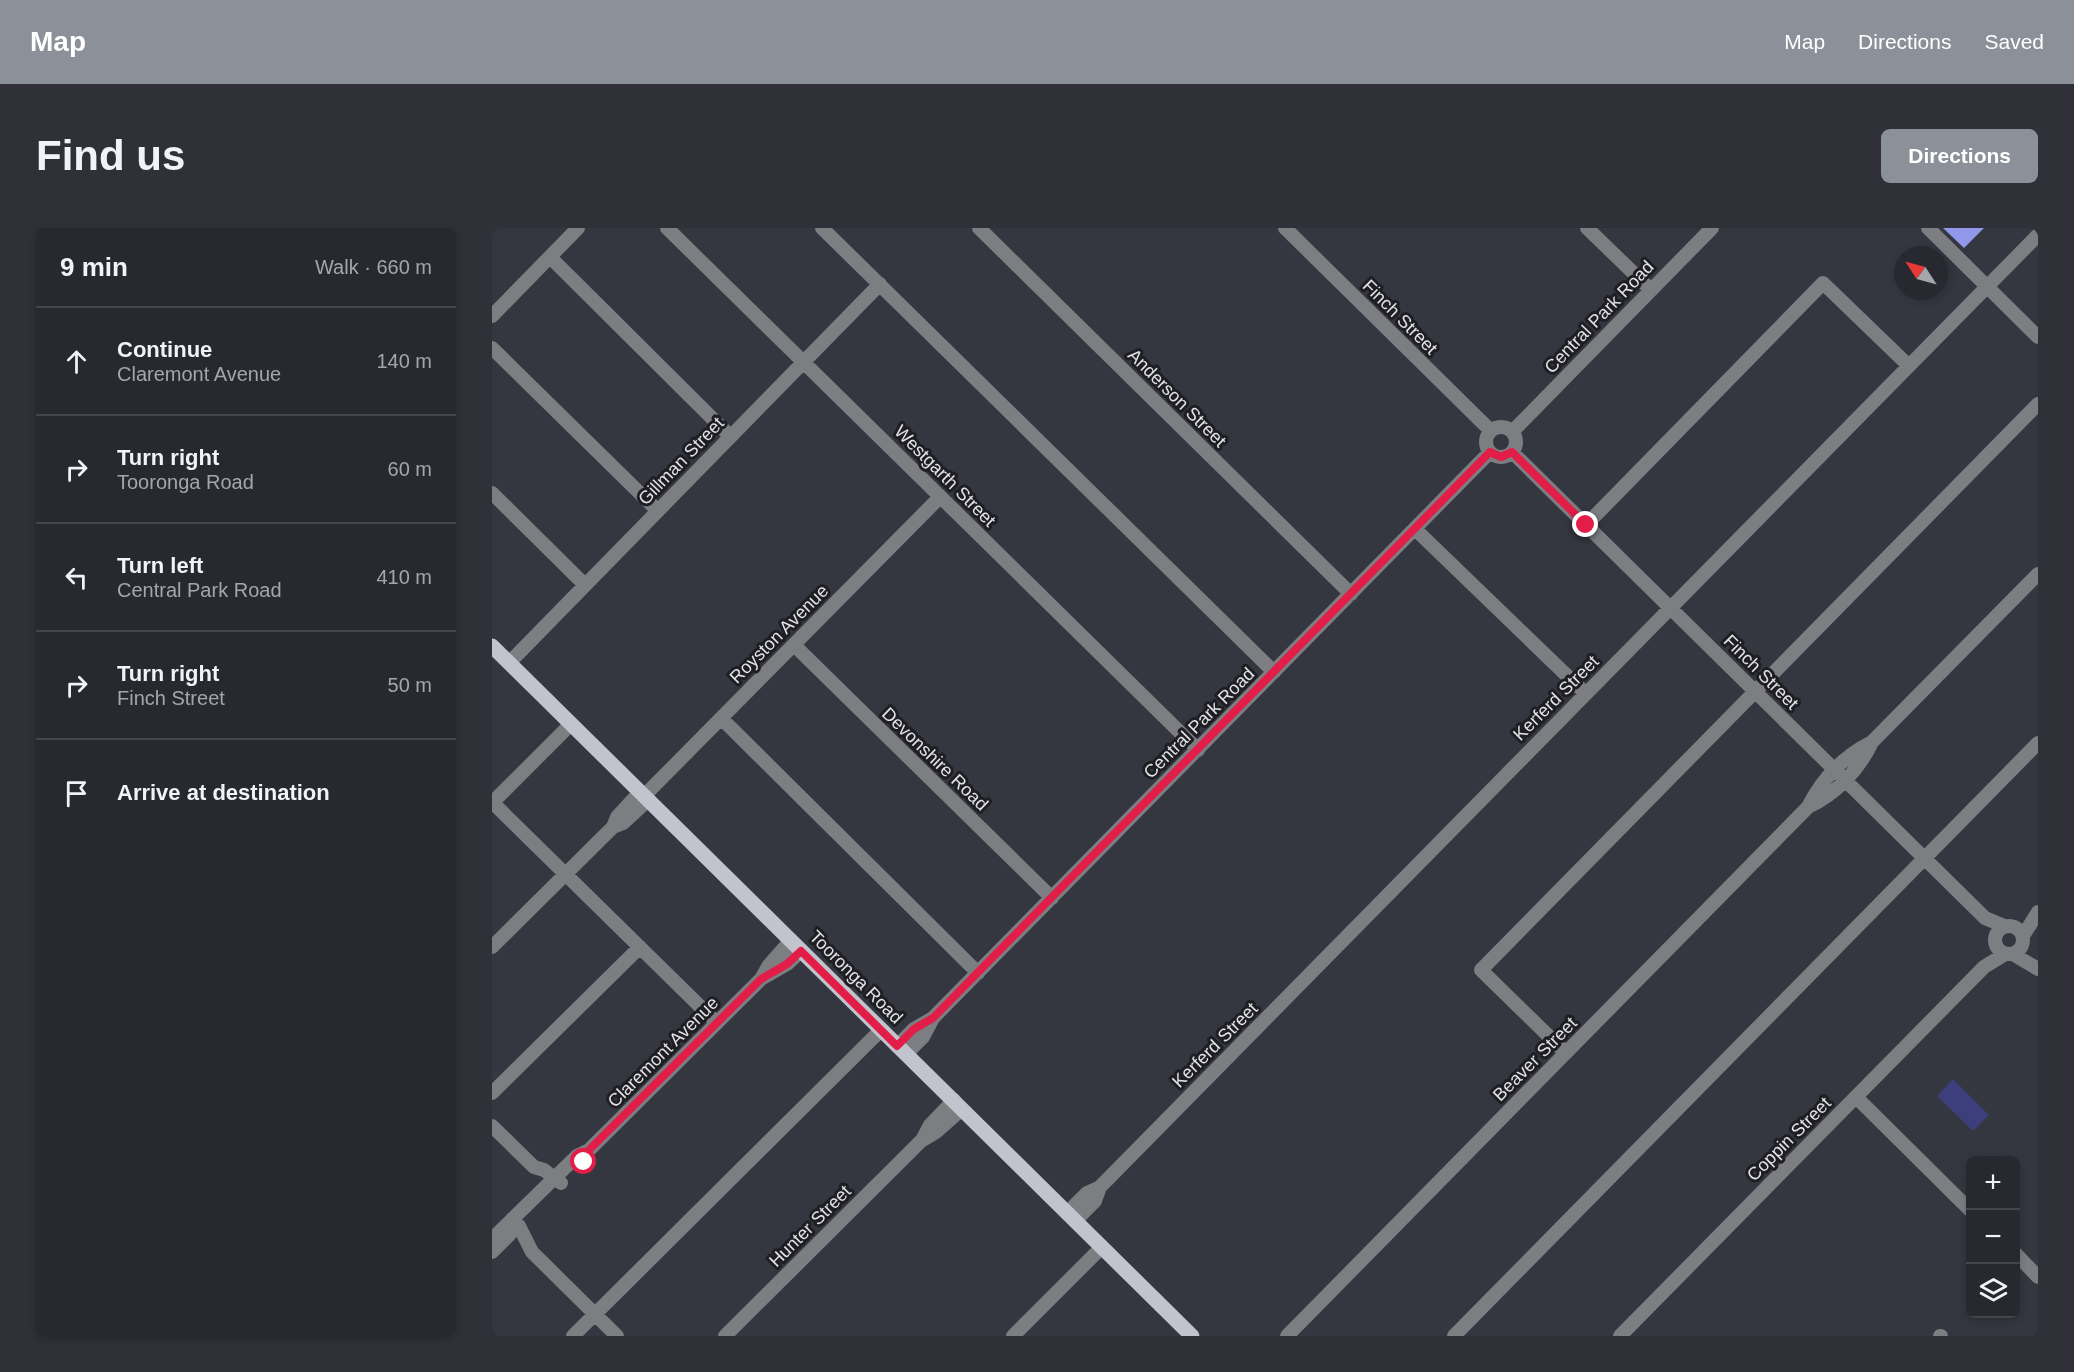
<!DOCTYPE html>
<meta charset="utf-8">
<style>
:root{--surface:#282930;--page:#303138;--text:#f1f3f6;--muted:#a5a6ab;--line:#44454c;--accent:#8c9099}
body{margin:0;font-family:Arial,sans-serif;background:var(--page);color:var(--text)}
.controls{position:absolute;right:18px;bottom:18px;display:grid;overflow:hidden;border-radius:9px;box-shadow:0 3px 9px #0003}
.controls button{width:54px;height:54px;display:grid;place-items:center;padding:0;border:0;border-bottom:2px solid var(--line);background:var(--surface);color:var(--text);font:30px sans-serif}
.compass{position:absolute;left:1402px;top:18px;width:54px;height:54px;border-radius:50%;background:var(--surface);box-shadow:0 3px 9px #0003;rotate:306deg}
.stop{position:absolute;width:18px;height:18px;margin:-14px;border:4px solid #e11d48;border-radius:50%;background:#fff}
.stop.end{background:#e11d48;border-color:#fff;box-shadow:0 2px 6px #0008}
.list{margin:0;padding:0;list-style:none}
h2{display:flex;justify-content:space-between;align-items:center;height:78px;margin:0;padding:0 24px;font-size:26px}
h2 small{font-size:20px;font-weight:400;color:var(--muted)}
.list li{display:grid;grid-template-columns:39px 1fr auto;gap:18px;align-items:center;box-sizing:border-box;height:108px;padding:0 24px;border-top:2px solid var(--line)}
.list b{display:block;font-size:22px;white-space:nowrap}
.list p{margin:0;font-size:20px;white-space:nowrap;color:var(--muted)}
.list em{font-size:20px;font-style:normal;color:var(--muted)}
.icon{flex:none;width:33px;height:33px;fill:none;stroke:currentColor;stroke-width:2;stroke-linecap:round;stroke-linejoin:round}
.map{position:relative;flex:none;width:1546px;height:1108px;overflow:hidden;border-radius:9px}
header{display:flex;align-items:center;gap:36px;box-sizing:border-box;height:84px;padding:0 30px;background:var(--accent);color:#fff}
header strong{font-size:28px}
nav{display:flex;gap:33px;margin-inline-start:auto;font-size:21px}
.intro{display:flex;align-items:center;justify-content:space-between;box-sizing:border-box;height:144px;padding:0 36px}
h1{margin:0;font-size:42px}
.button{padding:15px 27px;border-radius:9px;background:var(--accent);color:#fff;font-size:21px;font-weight:700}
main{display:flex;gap:36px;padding:0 36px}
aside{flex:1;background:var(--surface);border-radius:9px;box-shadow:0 3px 9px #0003}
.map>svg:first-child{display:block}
.green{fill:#3c3f7b}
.building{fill:#9198ea}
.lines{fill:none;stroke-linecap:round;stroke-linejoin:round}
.minor{stroke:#7d7e82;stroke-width:14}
.major{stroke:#c1c3cd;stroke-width:15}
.route{stroke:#e11d48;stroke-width:8}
.labels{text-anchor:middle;stroke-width:6;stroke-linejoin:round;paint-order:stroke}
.street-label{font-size:18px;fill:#e2e3e9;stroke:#1e1e23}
</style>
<header>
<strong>Map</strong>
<nav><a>Map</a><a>Directions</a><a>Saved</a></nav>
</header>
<div class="intro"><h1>Find us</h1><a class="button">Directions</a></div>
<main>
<aside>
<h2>9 min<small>Walk · 660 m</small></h2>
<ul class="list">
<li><svg class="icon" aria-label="ahead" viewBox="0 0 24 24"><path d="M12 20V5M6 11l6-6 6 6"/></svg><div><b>Continue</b><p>Claremont Avenue</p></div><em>140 m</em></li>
<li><svg class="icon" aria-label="right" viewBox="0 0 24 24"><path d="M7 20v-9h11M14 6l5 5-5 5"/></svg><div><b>Turn right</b><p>Tooronga Road</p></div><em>60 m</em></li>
<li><svg class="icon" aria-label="left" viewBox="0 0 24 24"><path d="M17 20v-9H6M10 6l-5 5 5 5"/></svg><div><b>Turn left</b><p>Central Park Road</p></div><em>410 m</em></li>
<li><svg class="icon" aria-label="right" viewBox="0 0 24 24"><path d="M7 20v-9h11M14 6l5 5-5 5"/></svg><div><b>Turn right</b><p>Finch Street</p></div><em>50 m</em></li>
<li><svg class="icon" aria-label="arrive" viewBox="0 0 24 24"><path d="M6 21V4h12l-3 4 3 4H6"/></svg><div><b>Arrive at destination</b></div></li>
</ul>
</aside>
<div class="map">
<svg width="1546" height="1108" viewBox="0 0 1546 1108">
<rect width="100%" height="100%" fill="#353740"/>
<path class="green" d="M1461,851l36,36 -16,16 -36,-35z"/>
<path class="building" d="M1451,0h41l-20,20z"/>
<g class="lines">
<path class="minor" d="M175,0l531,522
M330,0l452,444
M487,0l372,366
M793,0l206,203
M1095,0l64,62
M1436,0l110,109
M58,29l180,179
M0,88l86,-88
M0,120l166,163
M994 214a15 15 0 1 1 30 0a15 15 0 1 1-30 0Z
M1020,204l200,-204
M1020,224l473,466 19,8
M0,265l93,92
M1094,297l237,-242 86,83
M923,301l171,165
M302,417l258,253
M17,435l371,-379
M229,490l257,255
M152,568l296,-299
M0,574l225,221
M0,575l79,-79
M1316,579c28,-13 51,-37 64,-65
M121,599l10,-4 25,-23
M1503 712a14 14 0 1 1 28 0a14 14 0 1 1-28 0Z
M1531,708l15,-24
M0,719l121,-120 4,-10 23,-25
M1521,726l25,15
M269,751l8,-14 22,-25
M405,818l17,-17 19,-11 557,-566
M1074,825l-85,-83 557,-566
M414,826l17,-17 10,-19
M0,865l148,-146
M1364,869l114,113
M0,898l42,41 10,3 17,13
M430,912l8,-15 24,-25
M575,985l20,-20 13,-6 938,-952
M20,991l7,7 13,26 85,84
M583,993l20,-20 5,-14
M0,1011l85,-83 12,-6 172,-171 26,-15 14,-13
M0,1024l18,-18
M1524,1026l22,23
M81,1108l308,-306
M233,1108l196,-195 15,-9 26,-23
M521,1108l89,-89
M795,1108l521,-529c14,-28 36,-51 64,-65l166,-168
M962,1108l584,-593
M1128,1108l364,-369 21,-13
M1448,1108h1"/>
<path class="major" d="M0,418l700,690"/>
</g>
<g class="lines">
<path class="route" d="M92,934l5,-12 172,-171 26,-15 14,-13 96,95 17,-17 19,-11 557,-566 11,5 11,-5 74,73"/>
</g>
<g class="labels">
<g class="street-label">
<text transform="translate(908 89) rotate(45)" y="6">Finch Street</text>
<text transform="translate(1107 89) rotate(-46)" y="6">Central Park Road</text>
<text transform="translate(685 170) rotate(45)" y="6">Anderson Street</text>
<text transform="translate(189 233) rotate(-46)" y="6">Gillman Street</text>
<text transform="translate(453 248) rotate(45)" y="6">Westgarth Street</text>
<text transform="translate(287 406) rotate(-45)" y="6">Royston Avenue</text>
<text transform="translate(1269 444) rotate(45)" y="6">Finch Street</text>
<text transform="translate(1064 470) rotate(-45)" y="6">Kerferd Street</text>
<text transform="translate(707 495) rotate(-45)" y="6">Central Park Road</text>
<text transform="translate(443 531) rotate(44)" y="6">Devonshire Road</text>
<text transform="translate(364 749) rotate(45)" y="6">Tooronga Road</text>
<text transform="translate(723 817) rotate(-45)" y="6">Kerferd Street</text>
<text transform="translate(171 824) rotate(-45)" y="6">Claremont Avenue</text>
<text transform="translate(1043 831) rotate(-45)" y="6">Beaver Street</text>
<text transform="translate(1297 911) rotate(-45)" y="6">Coppin Street</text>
<text transform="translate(318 998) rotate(-45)" y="6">Hunter Street</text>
</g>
</g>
</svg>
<div class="controls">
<button>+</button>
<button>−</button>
<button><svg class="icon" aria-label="layers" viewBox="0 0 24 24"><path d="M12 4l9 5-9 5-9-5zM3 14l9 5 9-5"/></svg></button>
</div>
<svg class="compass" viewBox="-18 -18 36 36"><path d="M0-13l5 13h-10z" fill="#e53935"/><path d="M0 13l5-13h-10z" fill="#a5a6ab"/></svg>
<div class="stop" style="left:92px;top:934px"></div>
<div class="stop end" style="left:1094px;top:297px"></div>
</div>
</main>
